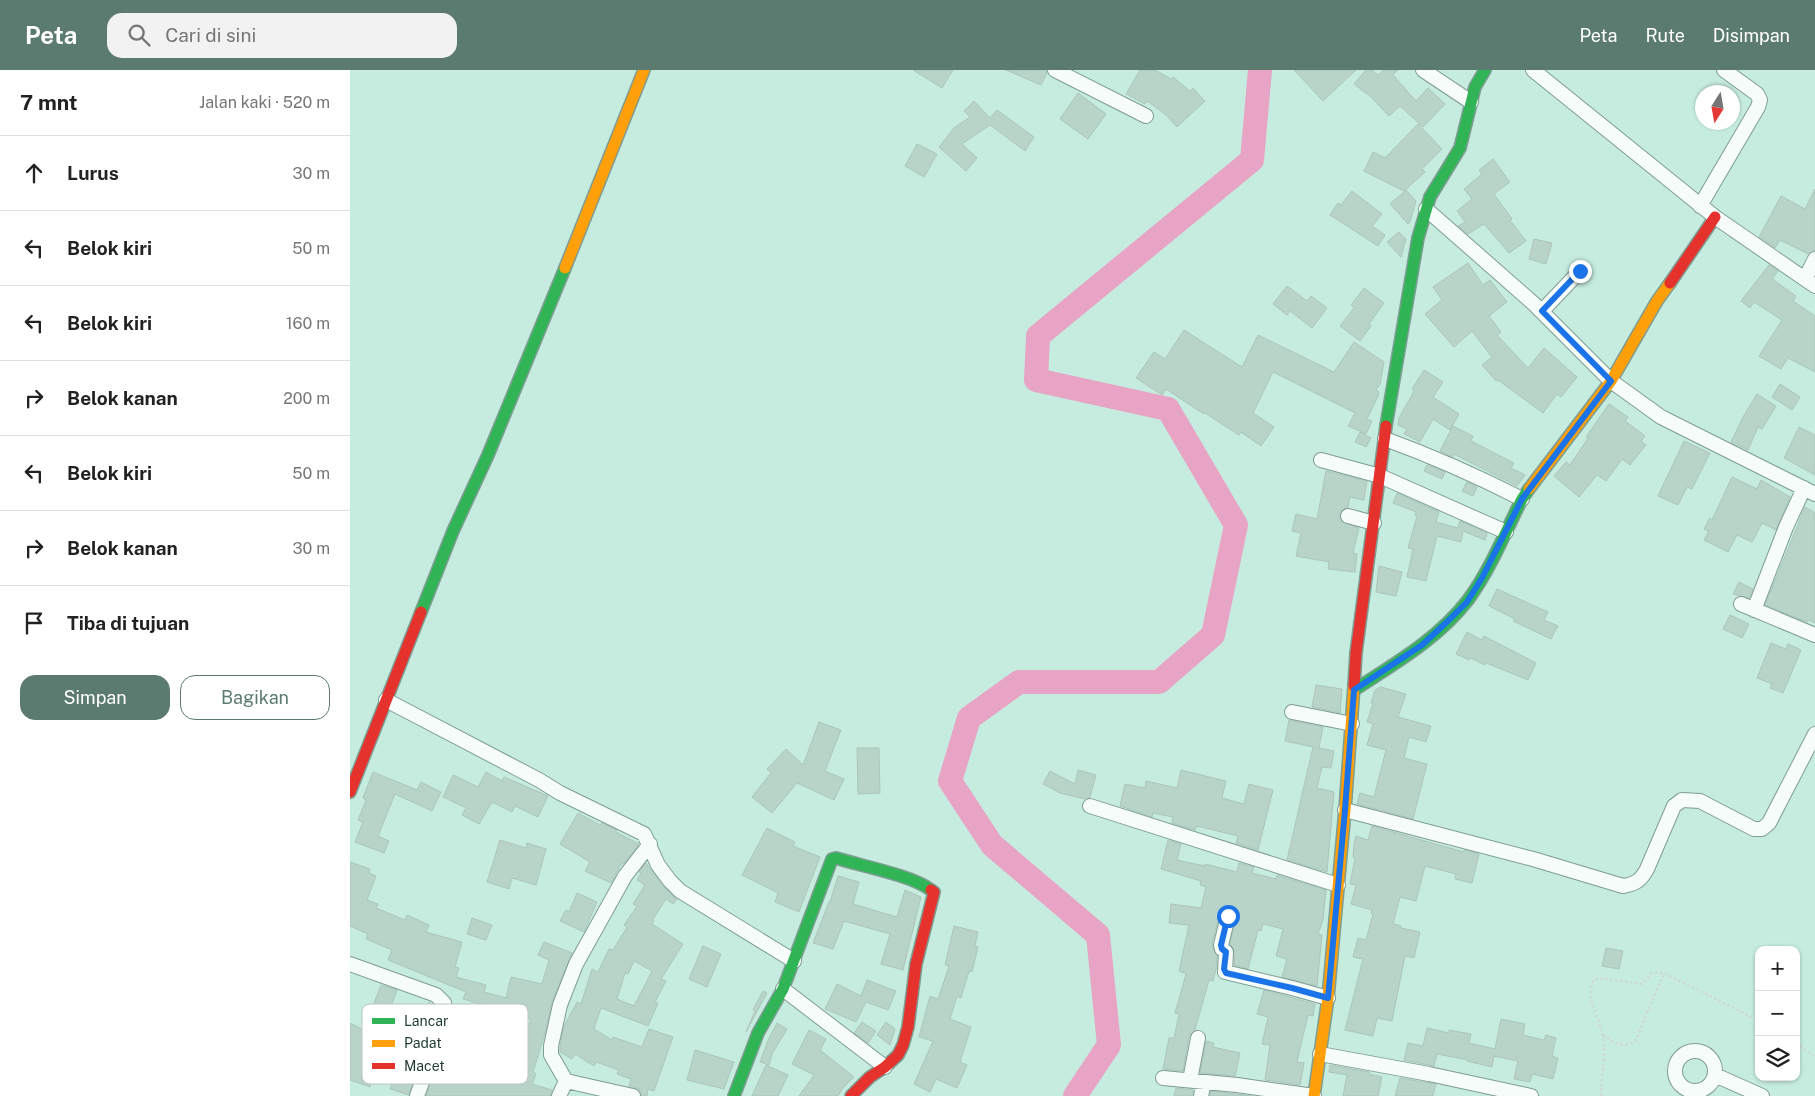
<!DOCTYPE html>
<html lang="id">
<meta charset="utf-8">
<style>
:root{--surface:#fff;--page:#f2f2f2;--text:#222;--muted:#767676;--line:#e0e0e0;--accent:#5b7b71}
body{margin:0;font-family:"Public Sans",sans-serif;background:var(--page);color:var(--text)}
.controls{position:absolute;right:15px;bottom:15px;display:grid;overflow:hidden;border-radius:10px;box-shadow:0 1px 4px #0004}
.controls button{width:45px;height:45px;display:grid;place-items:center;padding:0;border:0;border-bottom:1px solid var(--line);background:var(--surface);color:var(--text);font:25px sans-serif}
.compass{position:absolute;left:1345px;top:15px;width:45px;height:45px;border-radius:50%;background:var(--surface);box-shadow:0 1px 4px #0004;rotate:191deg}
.stop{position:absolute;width:15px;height:15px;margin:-11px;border:4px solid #1a73e8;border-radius:50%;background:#fff}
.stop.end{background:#1a73e8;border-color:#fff;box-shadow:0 1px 5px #0008}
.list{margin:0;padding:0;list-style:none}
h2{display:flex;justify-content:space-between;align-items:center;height:65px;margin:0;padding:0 20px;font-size:21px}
h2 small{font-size:16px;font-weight:400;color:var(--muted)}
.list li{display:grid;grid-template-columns:32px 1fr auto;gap:15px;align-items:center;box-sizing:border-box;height:75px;padding:0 20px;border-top:1px solid var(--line)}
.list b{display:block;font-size:19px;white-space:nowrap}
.list em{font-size:16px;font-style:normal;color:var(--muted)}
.actions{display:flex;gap:10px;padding:15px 20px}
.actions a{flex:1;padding:11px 0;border:1px solid var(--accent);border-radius:15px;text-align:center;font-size:18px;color:var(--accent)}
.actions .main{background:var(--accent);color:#fff}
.icon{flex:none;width:28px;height:28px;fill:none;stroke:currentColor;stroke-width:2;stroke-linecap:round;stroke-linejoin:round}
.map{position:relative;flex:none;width:1465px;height:1026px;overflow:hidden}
header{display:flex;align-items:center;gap:30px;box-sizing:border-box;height:70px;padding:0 25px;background:var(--accent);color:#fff}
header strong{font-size:24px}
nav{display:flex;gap:28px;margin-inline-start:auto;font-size:18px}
.search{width:350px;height:45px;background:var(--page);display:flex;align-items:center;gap:12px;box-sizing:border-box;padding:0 18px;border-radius:15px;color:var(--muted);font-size:19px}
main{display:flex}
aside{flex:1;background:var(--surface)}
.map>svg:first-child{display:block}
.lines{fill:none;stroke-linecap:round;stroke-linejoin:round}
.river{stroke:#e8a4c4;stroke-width:24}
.building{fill:#b8d3c7;stroke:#acc6b9;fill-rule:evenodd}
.street-casing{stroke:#7e9d93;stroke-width:16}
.fast-casing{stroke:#7e9d93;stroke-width:14}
.slow-casing{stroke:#7e9d93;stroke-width:14}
.jam-casing{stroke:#7e9d93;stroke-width:14}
.path{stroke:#ced9d6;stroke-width:2.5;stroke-dasharray:2.5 2.5;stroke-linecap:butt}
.street{stroke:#f6fcfa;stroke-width:14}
.fast{stroke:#30b455;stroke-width:11}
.slow{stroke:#ff9f0a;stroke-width:11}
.jam{stroke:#e5322d;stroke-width:11}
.route{stroke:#1a73e8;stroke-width:6}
.key{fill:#fff;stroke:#bdc5c3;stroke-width:1}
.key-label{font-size:14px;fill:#223e36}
</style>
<header>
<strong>Peta</strong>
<div class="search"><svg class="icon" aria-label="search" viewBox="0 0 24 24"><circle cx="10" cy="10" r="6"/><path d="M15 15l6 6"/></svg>Cari di sini</div>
<nav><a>Peta</a><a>Rute</a><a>Disimpan</a></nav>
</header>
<main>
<aside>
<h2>7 mnt<small>Jalan kaki · 520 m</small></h2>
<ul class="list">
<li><svg class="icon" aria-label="ahead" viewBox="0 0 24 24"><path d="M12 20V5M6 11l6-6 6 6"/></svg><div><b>Lurus</b></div><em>30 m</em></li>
<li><svg class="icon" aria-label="left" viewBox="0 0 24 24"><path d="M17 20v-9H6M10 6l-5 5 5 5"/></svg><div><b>Belok kiri</b></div><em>50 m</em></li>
<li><svg class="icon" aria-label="left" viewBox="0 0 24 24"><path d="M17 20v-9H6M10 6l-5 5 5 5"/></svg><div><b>Belok kiri</b></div><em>160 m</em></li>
<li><svg class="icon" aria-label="right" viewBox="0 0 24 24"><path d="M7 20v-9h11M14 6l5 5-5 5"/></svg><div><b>Belok kanan</b></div><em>200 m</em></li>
<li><svg class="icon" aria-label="left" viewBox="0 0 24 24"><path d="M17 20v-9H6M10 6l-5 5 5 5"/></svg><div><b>Belok kiri</b></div><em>50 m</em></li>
<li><svg class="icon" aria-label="right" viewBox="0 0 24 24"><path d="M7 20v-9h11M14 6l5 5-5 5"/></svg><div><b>Belok kanan</b></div><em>30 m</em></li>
<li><svg class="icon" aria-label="arrive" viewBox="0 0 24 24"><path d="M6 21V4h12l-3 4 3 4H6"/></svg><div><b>Tiba di tujuan</b></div></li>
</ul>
<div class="actions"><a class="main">Simpan</a><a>Bagikan</a></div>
</aside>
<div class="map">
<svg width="1465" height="1026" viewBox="0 0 1465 1026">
<rect width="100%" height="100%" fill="#c6ecdf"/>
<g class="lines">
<path class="river" d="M725,1026l34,-51 -11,-110 -106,-90 -42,-64 19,-63 50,-36h140l54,-47 23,-110 -68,-116 -132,-29 2,-44 214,-176 8,-90"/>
</g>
<path class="building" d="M563,0h40l-11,18z
M656,0h40l1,3 -6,12z
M790,0h15l16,9 2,-2 17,14 3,-3 12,13 -28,26 -12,-13 -18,-13 -2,3 -19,-10z
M944,0h62l-33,31z
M1016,0h6l6,5 5,-5h15l-5,5 23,26 12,-13 17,16 -22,23 -23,-21 -11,10 -18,-19 -17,-13z
M728,23l28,21 -18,25 -28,-20z
M624,31l16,17 7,-8 37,27 -9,14 -35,-26 -28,19 15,14 -11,13 -27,-24 15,-19 16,-11 -6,-6z
M1068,54l24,25 -20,20 3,3 -21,19 -40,-20 9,-19 12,6z
M567,74l20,10 -13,23 -19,-11z
M1143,89l17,23 -16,12 18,25 -2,1 16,21 -17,12 -25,-29 -16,10 -10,-8 7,-4 -8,-11 15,-12 -8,-10 18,-15 -3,-4z
M1465,119v61l-7,4 -28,-14 -5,8 -16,-11 22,-41 24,13z
M1056,120l10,11 -6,21 -2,2 -18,-20z
M1002,121l30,23 -10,12 13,9 -7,11 -48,-31 8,-12 3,2z
M1049,162l7,7 -5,18 -14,-15z
M1184,169l18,4 -6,21 -17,-5z
M1118,193l15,22 7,-5 17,22 -18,14 12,16 -4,3 31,33 16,-20 33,29 -16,20 -4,-3 -14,19 -45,-33 -2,1 -14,-16 10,-8 -20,-26 -18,16 -29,-33 17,-14 -9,-13z
M1419,195l9,6 -6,8 24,17 -3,5 22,15v56l-27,-14 -7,11 -22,-13 23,-36 -28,-18 -4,6 -9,-7z
M937,216l20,15 4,-5 16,12 -15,20 -22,-17 -3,4 -14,-11z
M1014,218l20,15 -15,21 2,2 -11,15 -20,-15 14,-18 -3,-3z
M834,260l58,37 16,-32 76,37 20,-30 30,20 -4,22 -4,6 3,2 -1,4 -11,23 5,2 -6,13 -18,-8 7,-13 -82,-41 -20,41 21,14 -13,19 -20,-14 -2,3 -34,-22 -1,1 -38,-25 -4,6 -26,-17 18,-26 11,7z
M1074,300l19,12 -10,15 26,17 -9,16 -17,-11 -13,23 -16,-8 3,-5 -9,-4 1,-7 15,-27 -2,-2z
M1430,314l20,13 -8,13 -20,-13z
M1407,324l19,12 -14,23 -4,-2 -10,23 -17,-8 12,-25z
M1259,334l19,13 -3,4 20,15 -4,5 5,4 -16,20 -8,-6 -16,22 -9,-6 -18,22 -25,-21 12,-14 4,3 18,-27 -2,-1z
M1103,356l20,10 -2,5 43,22 -3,5 14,7 -8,11 -63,-32 -1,3 -13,-6z
M1449,357l16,8v40l-31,-17z
M1010,362l11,6 -5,9 -11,-5z
M1334,371l26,12 -18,36 -5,-2 -9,18 -20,-9z
M1077,395l18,7 -3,7 -18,-8z
M976,401l41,10 -3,19 -14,-3 -2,10 -6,3 -3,4 3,8 17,6 -6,25 4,1 -2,18 -27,-3 1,-7 -33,-6 5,-23 -9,-2 4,-17 21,5z
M1382,407l25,12 4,-9 29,17 -14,33 -14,-7 -10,19 -15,-7 -9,17 -24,-12 5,-9 -5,-2 6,-11 2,2z
M1117,412l10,5 -4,9 -11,-5z
M1047,423l42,19 -3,10 22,6 2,-7 27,12 -2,7 -22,-9 -2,11 -24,-6 -11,45 -19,-4 6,-28 -5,-1 9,-32 -2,-1 1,-3 -23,-9z
M1455,437l10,6v110l-7,-3 -1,2 -42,-17z
M1029,496l23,6 -6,24 -20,-4z
M1389,512l14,7 -4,9 -16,-4z
M1147,519l51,23 -4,8 14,6 -7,13 -38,-18 2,-2 -26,-13z
M1380,545l19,9 -7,14 -19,-9z
M1117,562l15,8 2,-4 52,27 -8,17 -42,-17 -1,2 -14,-7 -2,2 -13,-6z
M1421,573l15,6 2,-5 13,6 -18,43 -13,-5 2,-4 -15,-6z
M966,615l26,4 -2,24 -28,-6z
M1031,617l25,7 -8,23 33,9 -5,16 -17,-5 -5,21 23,6 -14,55 -56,-15 3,-11 14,4 12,-47 -19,-5 6,-21 -6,-2 6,-19h-2l4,-13z
M939,650l34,7 -4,21 15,3 -3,17 -9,-1 -5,21 17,4 -7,80 -40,-12 26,-113 -28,-6z
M469,652l22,8 -16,41 19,8 -10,21 -37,-17 -25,30 -20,-16 19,-24 -4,-4 19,-20 17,16z
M507,678h22l1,45 -22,1z
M728,700l18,5 -6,22 -5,2 -25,-6 -17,-9 7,-13 25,13z
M831,700l45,11 -4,17 22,6 5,-20 24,6 -15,60 -22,-7 2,-7 -41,-10 -2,4 -23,-7 1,-6 -20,-4 -1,4 -32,-11 5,-22 20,4 1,-7 31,7z
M23,702l44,18 4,-8 20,10 -9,19 -37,-17 -17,42 11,5 -5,12 -29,-11 8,-20 -5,-2 8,-20 -3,-2z
M136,702l16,9 2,-4 44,19 -10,21 -23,-11 -3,6 -20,-10 -13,22 -17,-9 4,-7 -23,-11 10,-22 25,12z
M228,743l22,12 2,-2 15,7 -1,2 23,12 -16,20h-2l-10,19 -26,-12 5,-9 -30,-18z
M1022,756l92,26v-2l15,4 -7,29 -17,-4 1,-5 -31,-8 -9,35 -16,-4 -7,27 8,2v2l19,4 -6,26 -9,-2 -13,65 -15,-3 -4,18 -28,-6 18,-71 -10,-2 5,-19 8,2 7,-26 -2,-1 1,-3 -21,-6 5,-19 -6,-1 5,-26 -2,-1 1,-13 2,-8 12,4z
M417,758l28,14 -2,4 27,11 -21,55 -24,-10 3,-9 -36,-18z
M150,770l26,8 1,-5 19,6 -10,36 -24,-7 -3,11 -22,-7z
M818,770l13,4 -4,16 28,6v-2l32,8 2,-9 15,4 -2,6 24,6 1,-4 49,15 -3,30 -5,14 4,1 -5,51 -35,-9 5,-18 -11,-3 7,-27 -20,-5 -2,7 -3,-1 -10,39 -14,-4 1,-13 -5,-8 6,-30 -2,-4 -4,-3 -9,3 -9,33 2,8 3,5 -1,13 -3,12 -4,-1 -14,50 -6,6 -6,35 -20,-2 6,-31h5l5,-24 -4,-1 11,-39 -7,-3 10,-46 -20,-2 2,-19 30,4 5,-21 -6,-2 1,-4 -40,-12z
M0,792l20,7 -1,4 7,3 -9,24 11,4 -2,4 29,12 2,-5 22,10 -3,7 36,10 -7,25 4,1 -3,9 30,8 -2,7 22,6 5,-21 31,7 7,-24 -11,-5 6,-13 28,11 -20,49 -7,31 -12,39 3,2 -4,10 20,6 -2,6h-124l9,-24 11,3 1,-4 23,6 8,-27 38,10 2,-3h1l12,-38 -68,-20 3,-7 -78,-32 4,-10 -26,-11 2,-5 -18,-8z
M296,793l17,23 14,13 -4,5 -7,-5 -13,20 1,1 -2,4 31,20 -22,35 5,2 -11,21 3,1 -10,23 -47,-18 -7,21 18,11 1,-3 29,10 7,-18 24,8 -19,54 -6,-2 -1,7h-5l-3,-7 -10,-3 2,-7 -14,-5 2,-4 -23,-8 -2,4 -19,-12 -3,5 -12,-7v-5l4,-21 13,-24 4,2 11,-35 6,3 11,-23 4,1 14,-23 -3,-2 13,-19 -4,-2 12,-19 -8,-5 4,-7 -2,-1zM284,891l18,10 -18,35 -17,-7 8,-26 3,1z
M488,806l21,6 -6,22 44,13 8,-27 16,7 -18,73 -22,-6 9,-30 -46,-13 -11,28 -20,-6 16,-41h1z
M227,823l20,9 -13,30 -24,-11 6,-11 3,2z
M122,848l20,7 -6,15 -19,-6z
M604,856l24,6 -3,14 3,1 -6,25 -3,-1 -8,27 -4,-2 -7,23 21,8 -11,35 7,3 -10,23 -21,-9 -6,13 -16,-8 19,-43 -14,-4 11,-41 8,3 11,-33 -4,-1z
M353,876l18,8 -14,33 -18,-8z
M1256,878l17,3 -4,18 -17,-3z
M517,910l29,11 -8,19 -22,-8 -10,20 -31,-13 12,-25 24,12z
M31,915l16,5 -7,19 7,3 -1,1 36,11 -23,71 -19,-6 10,-30 -19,-5 -11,33 -20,-7v-57l14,7z
M914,920l51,14 -2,12 -5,-1 -11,47 7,1 -4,22 -35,-5 5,-35 -8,-1 6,-27 -11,-3z
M413,921l4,2 -21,39 9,-21 -2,-1z
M79,932l7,6 2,5 -4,11 -10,-3z
M1151,949l24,5 -2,11 21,5 2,-5 10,3 -4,18 6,2 -5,21 -21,-5 -2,8 -16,-3 4,-18 -24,-5 -2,11 -25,-6 1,-1 -31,-6 -3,12 -30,-6 4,-17 15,3 4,-18 22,5v-3l22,4 -2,9 26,6z
M512,952l14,9 -8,12 -14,-10z
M536,952l9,7 -5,16 -13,-10z
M427,953l10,6 -15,25 -3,11 -9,-3 9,-24z
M459,960l17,9 -6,11 34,27 -11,11 -5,8h-39l15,-21 -22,-11z
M856,971l8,2 -1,4 27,6 -5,23 -35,-3z
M345,980l39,12 -10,27 -37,-9z
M416,995l22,10 -10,21h-26z
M980,995l39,7v2l13,3 -4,19h-35l4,-21 -18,-3z
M1050,1008l36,6 -3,12h-38z
M826,1018l17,2 -1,6h-18z
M861,1021l25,3 16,2h-42z"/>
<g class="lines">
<defs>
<path id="street" d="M705,0l91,46
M1073,0l48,32
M1183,0l182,147 100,69
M1350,136l58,-99 2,-7 -3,-6 -33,-24
M1076,139l107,94 78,78 50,36 154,77
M1455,209l10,-20
M1192,241l38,-40
M1035,369c47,17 92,37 137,60
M971,390l59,16 126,56
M998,446l26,7
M1391,534l74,31
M1404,540l32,-83 18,-39
M36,630l153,80 21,13 84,41 14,31 12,16 10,10 114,70
M942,642l60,12
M740,736l248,79
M995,740l188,49 90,27c13,-2 18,-6 24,-17l27,-63 8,-6 18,1 54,28h8l7,-6 46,-89
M878,846l-7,29 1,4 4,3 -1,20 67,16 36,10
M0,894l86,31 8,8 3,10 -30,83
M433,919l102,78
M1325 1001a20 20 0 1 1 40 0a20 20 0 1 1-40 0Z
M970,984l109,20 102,22
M1365,1005l47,21
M813,1008l74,7 77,11
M840,1010l8,-42
M216,1011l-15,-26v-9l9,-41 16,-41 49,-88 25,-32
M209,1026l7,-15 67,15
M851,1026l3,-14"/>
<path id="fast" d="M1036,356l32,-188 12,-41 30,-49 15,-61 10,-17
M71,542l32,-81 35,-76 77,-187
M1004,620c40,-26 84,-51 114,-90 22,-30 37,-67 54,-101l7,-10
M384,1026l24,-63 25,-44 49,-130 4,-1c25,8 75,17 95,32"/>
<path id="slow" d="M215,198l79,-198
M1179,419l82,-108 46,-80 13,-18
M964,1026l14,-98 17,-188 9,-124"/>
<path id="jam" d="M1320,213l45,-66
M1004,616l2,-33 30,-227
M0,722l71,-180
M501,1026l19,-19 15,-10 13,-12 5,-10 5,-18 8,-63 18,-72 -3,-2"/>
</defs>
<use href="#street" class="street-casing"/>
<use href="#fast" class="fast-casing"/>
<use href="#slow" class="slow-casing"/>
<use href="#jam" class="jam-casing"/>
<path class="path" d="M1253,965c12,9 20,14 33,5l28,-67
M1446,973l19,14
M1251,1026c0,-21 6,-42 1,-63 -4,-19 -17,-34 -8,-53l5,-2 43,6 10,-11h12l95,48"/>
<use href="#street" class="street"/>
<use href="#fast" class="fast"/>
<use href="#slow" class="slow"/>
<use href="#jam" class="jam"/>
</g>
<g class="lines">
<path class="route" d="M878,846l-7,29 1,4 4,3 -2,17 2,4 66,15 36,10 17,-188 9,-120 68,-45 27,-25 18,-18 15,-24 40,-79 89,-118 -69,-70 38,-40"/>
</g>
<rect x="12" y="934" width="166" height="80" rx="8" class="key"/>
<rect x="22" y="948" width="23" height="6" fill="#30b455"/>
<rect x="22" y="970" width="23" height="7" fill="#ff9f0a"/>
<rect x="22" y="993" width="23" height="6" fill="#e5322d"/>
<g class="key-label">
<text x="54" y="956">Lancar</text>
<text x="54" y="978">Padat</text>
<text x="54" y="1001">Macet</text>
</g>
</svg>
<div class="controls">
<button>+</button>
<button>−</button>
<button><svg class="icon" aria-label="layers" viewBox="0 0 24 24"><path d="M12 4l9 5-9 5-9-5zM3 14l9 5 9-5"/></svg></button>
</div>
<svg class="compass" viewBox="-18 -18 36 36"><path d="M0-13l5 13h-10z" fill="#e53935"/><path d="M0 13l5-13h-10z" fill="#767676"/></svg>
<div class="stop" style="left:878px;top:846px"></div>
<div class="stop end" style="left:1230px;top:201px"></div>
</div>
</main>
